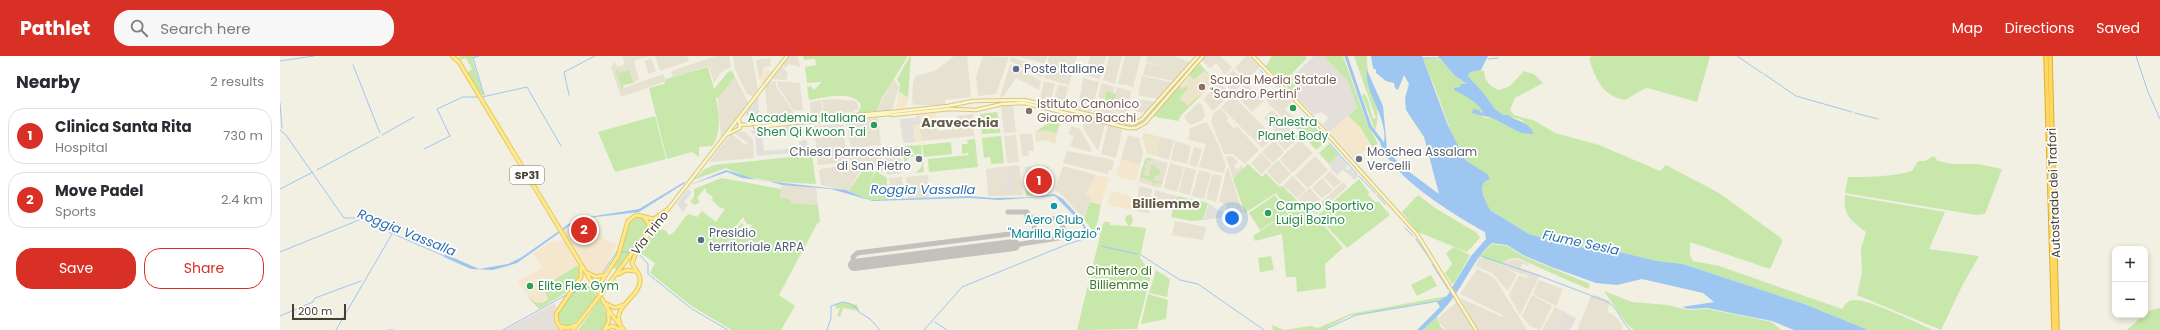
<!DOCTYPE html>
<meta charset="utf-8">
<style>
:root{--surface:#fff;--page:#f7f7f7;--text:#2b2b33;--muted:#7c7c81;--line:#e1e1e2;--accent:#d93025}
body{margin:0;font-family:Poppins,sans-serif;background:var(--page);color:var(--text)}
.controls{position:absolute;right:12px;bottom:12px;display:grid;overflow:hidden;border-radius:8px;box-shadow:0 2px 6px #0003}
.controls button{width:36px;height:36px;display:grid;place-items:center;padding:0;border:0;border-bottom:1px solid var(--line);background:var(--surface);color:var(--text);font:20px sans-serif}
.scale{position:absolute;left:12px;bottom:10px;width:54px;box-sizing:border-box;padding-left:4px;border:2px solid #443f33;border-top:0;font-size:11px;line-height:14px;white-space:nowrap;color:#443f33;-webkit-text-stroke:3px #fff;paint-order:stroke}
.you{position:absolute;left:952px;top:162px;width:14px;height:14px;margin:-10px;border:3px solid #fff;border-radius:50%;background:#1a73e8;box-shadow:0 0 0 6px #1a73e833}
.badge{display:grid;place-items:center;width:26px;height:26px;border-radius:50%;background:var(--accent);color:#fff;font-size:13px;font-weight:700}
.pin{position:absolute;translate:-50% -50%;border:2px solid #fff;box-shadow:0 1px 4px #0006}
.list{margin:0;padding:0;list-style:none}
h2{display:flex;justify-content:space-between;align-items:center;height:52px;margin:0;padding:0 16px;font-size:17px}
h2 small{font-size:13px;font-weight:400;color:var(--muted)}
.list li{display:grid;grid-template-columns:26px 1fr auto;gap:12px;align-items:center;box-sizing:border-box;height:56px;margin:0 8px 8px;padding:0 8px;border:1px solid var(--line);border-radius:16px}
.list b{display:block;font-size:15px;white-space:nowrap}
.list p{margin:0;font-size:13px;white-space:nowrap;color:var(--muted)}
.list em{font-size:13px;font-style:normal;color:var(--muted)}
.actions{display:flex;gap:8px;padding:12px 16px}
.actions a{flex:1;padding:9px 0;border:1px solid var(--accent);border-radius:16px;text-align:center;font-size:14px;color:var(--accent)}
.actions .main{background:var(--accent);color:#fff}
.icon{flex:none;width:22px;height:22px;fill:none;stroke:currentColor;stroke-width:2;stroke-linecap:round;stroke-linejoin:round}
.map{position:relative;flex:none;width:1880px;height:274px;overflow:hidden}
header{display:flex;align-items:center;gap:24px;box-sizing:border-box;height:56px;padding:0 20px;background:var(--accent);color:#fff}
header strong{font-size:19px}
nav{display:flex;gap:22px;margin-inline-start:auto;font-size:14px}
.search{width:280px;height:36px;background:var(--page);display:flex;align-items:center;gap:10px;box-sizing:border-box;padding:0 14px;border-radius:16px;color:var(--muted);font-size:15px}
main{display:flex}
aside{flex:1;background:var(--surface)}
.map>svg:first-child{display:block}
.residential{fill:#e6e1d1}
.commercial{fill:#f5e7cd}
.industrial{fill:#e4dfd8}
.education{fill:#ece5cc}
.green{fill:#c7e8aa;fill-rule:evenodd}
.parking{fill:#e2e0dc}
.water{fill:#9dc7f1}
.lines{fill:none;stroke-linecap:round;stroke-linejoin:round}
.stream{stroke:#9dc7f1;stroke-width:1}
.river{stroke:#9dc7f1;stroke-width:3}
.taxiway{stroke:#c2c1bb;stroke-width:5}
.runway{stroke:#c2c1bb;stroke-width:12}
.secondary-casing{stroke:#d3c791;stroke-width:4.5}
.primary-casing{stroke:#e5c85d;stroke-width:5}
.motorway-casing{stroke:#e0ae2f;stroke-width:5.5}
.secondary{stroke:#fff5c0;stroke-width:2.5}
.primary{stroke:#ffe98f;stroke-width:3}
.motorway{stroke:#ffd861;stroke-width:3.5}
.primary-bridge-casing{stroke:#e5c85d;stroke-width:5;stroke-linecap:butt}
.primary-bridge{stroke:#ffe98f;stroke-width:3}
.service-dot{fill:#5c6f8a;stroke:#fff;stroke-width:1.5}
.education-dot{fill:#8d6e63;stroke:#fff;stroke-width:1.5}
.leisure-dot{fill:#2e9e5b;stroke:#fff;stroke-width:1.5}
.worship-dot{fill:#6b7280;stroke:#fff;stroke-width:1.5}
.culture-dot{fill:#0f9aa8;stroke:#fff;stroke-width:1.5}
.labels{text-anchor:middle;stroke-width:3.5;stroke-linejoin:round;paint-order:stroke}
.shield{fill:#fff;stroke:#7c7970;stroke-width:1}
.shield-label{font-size:11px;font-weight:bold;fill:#443f33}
.service-label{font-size:12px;fill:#4e5e75;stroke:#fff;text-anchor:start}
.education-label{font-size:12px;fill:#785e54;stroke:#fff;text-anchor:start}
.leisure-label{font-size:12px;fill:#27864d;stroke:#fff;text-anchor:start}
.worship-label{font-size:12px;fill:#5b616d;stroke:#fff;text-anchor:end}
.street-label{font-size:12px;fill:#443f33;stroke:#fff}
.culture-label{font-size:12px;fill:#0d838f;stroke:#fff}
.park-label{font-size:12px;fill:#3d7626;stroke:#fff}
.neighbourhood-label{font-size:13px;font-weight:bold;fill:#675e4a;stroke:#fff}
.water-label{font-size:13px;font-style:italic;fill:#2b6db1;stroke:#fff}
</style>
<header>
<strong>Pathlet</strong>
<div class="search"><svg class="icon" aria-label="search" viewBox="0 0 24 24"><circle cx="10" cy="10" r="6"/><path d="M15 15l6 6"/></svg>Search here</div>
<nav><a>Map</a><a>Directions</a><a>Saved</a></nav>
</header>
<main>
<aside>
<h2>Nearby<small>2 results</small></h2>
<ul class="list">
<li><span class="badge">1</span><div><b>Clinica Santa Rita</b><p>Hospital</p></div><em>730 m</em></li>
<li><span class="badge">2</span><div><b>Move Padel</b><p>Sports</p></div><em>2.4 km</em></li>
</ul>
<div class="actions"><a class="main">Save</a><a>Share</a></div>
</aside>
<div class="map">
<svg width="1880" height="274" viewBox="0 0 1880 274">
<rect width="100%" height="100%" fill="#f2efe3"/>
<path class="residential" d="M342,0h28l-14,4 -2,3 5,16 -3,1v2l-13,3 1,3 39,-14 3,7 -45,16 -10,-30 4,-5 2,5 8,-3z
M375,0h32l2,5 -29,10z
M436,0h13l2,11 -10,5 -7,11 -5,-17 -36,11 -2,-6z
M453,0h19l6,35 -5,5 -6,-2 -12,-25z
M510,0h8l2,11 -11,-3 -4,4 -2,-3z
M674,0h13l4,41 -26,3v5h-31l-2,-4 1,-19 3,-6 19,-5z
M703,0l26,1 -13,37 -18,2 -2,-19z
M736,0h31l-2,8z
M769,0h28l-5,16 -25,-7z
M810,0h16l-6,23 -15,-4z
M829,0h13l-7,28 -12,-4z
M845,0h16l-8,32 -6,-3 -9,-1z
M867,0h26l17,6 -16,19 -31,-6 3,-12 25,6 -25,-7z
M925,0h15l12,11 -7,8 -9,-12 -6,6 -8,-9z
M966,0h3l11,11 -14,13 -11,-12z
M731,1l33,10 -2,11 -32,-17z
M371,2l5,13 -7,3 -5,-13z
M490,2l1,8 -7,1 -2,10h-3l-3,-17z
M730,8l31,17 -2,9 -23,-12 -14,20 -2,-1z
M502,10l6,8 -2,6 -13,-1z
M767,12l25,7 -3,10 -25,-7z
M953,14l12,11 -12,11 -12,-11z
M862,20l28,6h2l-15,17 -19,-4z
M455,21l13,25 -27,36 -3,-40z
M803,22l16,4 -5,21h11l15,5 -6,-10 3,-11 14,4 -3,24 -27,-8 -9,1 -2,4 -12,-3z
M614,23l5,8 -7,23 -16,1z
M490,25l6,1v4l18,27 1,6 -27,2 -3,-34z
M497,25l23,2 3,27 -9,1 -16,-25z
M764,25l11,3 -5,19 -10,-3z
M822,27l13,4 -2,6 -7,-2 -2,8 -6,-2z
M940,27l11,11 -17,16h-2l-9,-11z
M966,27l18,18 -12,11 -17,-18z
M778,29l10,2 -4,19 -11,-3z
M1000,32l13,13 -8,8 12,12 -6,5 -25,-25z
M953,40l39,39v3l-10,10 -41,-41z
M556,43l20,2 3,7 -6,4 -29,2 -2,-14z
M857,43l13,2 5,1 -10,11 -11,-2z
M541,44l2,15 -12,1 -1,-14z
M918,47l4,1 3,13 -3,1 1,2 -13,5 -6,-8z
M733,49l3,27 -12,1 -3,-27z
M815,52h6l27,8 -1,4 -32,-6z
M940,52l9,10 -3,2 8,9 3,-3 22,24 -14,14 -12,-10h-9l-13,-33 2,-7z
M992,54l10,9 -2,4 5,4 2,-1 12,12 -14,12 -10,-11 1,-3 -4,-4 3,-3 -11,-11z
M693,58l1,22 -53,5 -1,-13 17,-1 1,4 21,-2 -2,-13z
M598,62l3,27 -30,3 -5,-27z
M805,63l20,5 -7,27 -15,-23z
M927,66l11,22 8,21 -3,8 -24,-6 7,-23 -19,-5 2,-2 1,-9z
M560,68l3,1 4,37 -29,3 -4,-39z
M828,69l12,3 2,3 -6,27 -15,-4z
M791,70l9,3 12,21 -2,2 -20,-6 4,-10 -5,-2z
M464,75l9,8 1,19 -45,4 22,-28 15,11 2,-2 -14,-10z
M740,78h12l2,17h-6l1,5h-7z
M736,79l3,27 -10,1 -2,-1 -3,-26z
M848,79l11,3 4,15 -3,12 -19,-6z
M880,81l14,3 -5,20 -13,-4z
M994,84l10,12 -11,11 -11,-11z
M1020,84l13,13 -21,20 -12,-14z
M895,85l16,5 -4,18 -16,-4z
M619,90l3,27 -15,2 -3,-27z
M914,91l8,2 -5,18 -8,-2z
M601,92l3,25 -19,-12 -15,1 -2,-11z
M787,95l43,8 4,3 -2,8h-3l-1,4 -45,-11z
M981,97l11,11 -11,10 -10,-11z
M949,100l4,1 5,5 -4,4 3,4 4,-5 4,4 -12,10 -7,-22z
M1035,100l13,14 -20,18 -13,-13z
M868,101l20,6 -7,25 -22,-6 6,-23z
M998,104l13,14 -12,11 -12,-14z
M890,107l14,4 -7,25 -13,-4z
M573,108l1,4 6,3 -11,20 -28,-6 -2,-14 2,-2z
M739,109l4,30 -35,1 -2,-27z
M783,110l33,9 -10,19 6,2 -8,23 -22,-24 -7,-5z
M905,111l11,3 -6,25 -11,-3z
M947,112h1l15,45 -17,-4 1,-4 -8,-3z
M919,114l12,3 -7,26 -12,-3z
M1050,115l11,11 -7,6 -10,-11z
M932,118l10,2 -6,26 -10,-3z
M648,119l1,23 -21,1 -2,-22z
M1013,120l13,14 -9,8 -14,-13z
M622,121l2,22h-13l-2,-21z
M1042,122l11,12 -11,8 -10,-10z
M1063,126l4,5 -31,28 -4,-4z
M506,129l30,3 2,17 -27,-2 -11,-6 1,-10z
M859,130l13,3 -3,24 -13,-2z
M1030,132l10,12 -11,10 -11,-11z
M875,134l21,6 -3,15 -20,-6z
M895,165l31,6 -3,13 -31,-5z
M1199,201l22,8 9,-5 9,-1 10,5 -1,2 -6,-2 -1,4 19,7 -20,40 -11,-20 10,-20 8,3 1,-2 -23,-8 12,6 -9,17 -16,-18 -16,-7z
M1197,213l13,6 5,4 32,51h-49l-18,-32 42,19 1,-2 -43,-21z
M1259,224l24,9 -7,17 -23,-12z
M1312,238l18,7 -3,11 7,3 9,11 -2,4h-44z
M1252,239l20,11 -12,24 -10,-4 -8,-10z
M1177,246l17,28h-28l-7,-8v-5z
M1275,251l8,4 -11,19h-10z"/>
<path class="commercial" d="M486,12l6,4 -10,14 -3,-9h3z
M619,36l9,5 -2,11 -10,1z
M656,57l1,14 -17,1 1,13 -17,2 -2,-2 -2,-22 16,-1 1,-3z
M1068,60l12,11 11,19 -17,13 -25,-27z
M841,103l19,6 -4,16 -19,-5 -1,-3z
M816,119l13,3 -8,27 -11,-3 2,-6 -7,-2z
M831,135l27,7 -2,13 -26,-6 -2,-3z
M300,164h17l3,13 4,6 13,6 -15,30 -5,1 -9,-4 -24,-41z
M283,183l16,28 -4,15 -8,10 -28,17 -22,-27 26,-15 -11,-13 22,-14 2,3z"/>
<path class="industrial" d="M1034,0h9l25,25 9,27 -28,24 -6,-8 5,-5 -1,-3 -6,-4 -7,3 -23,-23 7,-9 -3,-9z
M275,247l1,5 -3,9 3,8 4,5h-55z
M1283,255l13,7 -6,12h-18z"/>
<path class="education" d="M924,12l10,12 -9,12 -8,7 -1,-1 -8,9 -8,-8 6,-7 -1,-4 -5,1v-4h3l7,-9 4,4 10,-9 6,6z
M771,65l9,2 -5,21 -11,-4 -8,2 -1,-10z
M865,77l15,4 -4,19 -9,-2 -5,-17z"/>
<path class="green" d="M179,0h17l-4,3 12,36h-2l-15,-22 5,-4 -6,-11 -6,2z
M523,0h105l-26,42 -6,13 -18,2 3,-7c-6,-17 -38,-8 -52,-6l-2,-13 4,-1 3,4 8,-8 -15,1 -2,-16 11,-2 -1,-6 -11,1z
M630,0h1l-3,41 -9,-5 1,-7 -3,-6z
M992,0h33l2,2 -24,25 -17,-17z
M1043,0h20l24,67 11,21 -5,4 -13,-21 -12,-11 9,-8 -9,-27z
M1074,0h13c-2,26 17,50 8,74l-13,-34 2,-3 4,7 5,19 3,-1z
M1312,0h118l-13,46 -49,-14 -4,1 -19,11c-23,-4 -30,-22 -36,-42z
M1147,2l14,2 13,15 13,9 -2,11 16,12 2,5 -2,2 -8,-5 12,9h7l29,15 8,-5 -7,-8 -19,-5 -9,-7 -8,-12 -18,-20 2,-4 5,-3 9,2c1,10 5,15 15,19l11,-4 14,-15 10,3 9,9 -28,15 -5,12 4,5 21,6 20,12 44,12 61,26 6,-6 53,28 62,45 1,4 -12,27 -80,-27v13l3,6 26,5 123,43c3,-5 6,-9 12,-9 15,-1 63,23 79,30h-65l-61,-25 -124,-41 -26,-3 -50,-12 -30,-2 -48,-13 -39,-24 -7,-15 -1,-7 2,-6 6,-3c-6,-10 -21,-11 -26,-20 -11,-20 -18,-42 -26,-63 -4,-13 -11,-25 -15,-37z
M920,8l11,13 -7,-6 -10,9 -4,-4 1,-4z
M428,11c6,24 19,58 4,79l-13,1v10l-7,-5 -25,7 -18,-71 15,-4 2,-5z
M338,14l1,3 10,-3 4,13 -10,2 -1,4 -6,-18z
M452,15l3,6 -17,21 -2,-1 -2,-8 14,-17z
M1014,19l3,8 -6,8 -7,-7z
M900,28v5l5,-1 1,-2 2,2 -8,11 8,7 8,-8 6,-3 -21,20 -3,6 -27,-5z
M826,35l10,3 -1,4 7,2 -2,8 -16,-5z
M717,56l2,9 -5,1 6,7v4l-18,1 -2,-20z
M375,60l11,43 -51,13 -17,-40z
M1024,60l22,25 -10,9 -22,-25z
M771,65l9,2 -4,10 -10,-3 -9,1z
M721,80l3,27 -13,1 -1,-7 -6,1 -2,-20z
M695,83l3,28 -49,5 -1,-13 41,-4 -1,-2 -6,1v-10h6l-1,-4z
M671,86l1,12 -28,3 -2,-12z
M1049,88l10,11 -10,9 -10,-11z
M641,89l3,27 -8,1 6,-7v-10l-5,4 -4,-9 -9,-5z
M623,92l7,3 4,6h-4l-3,3 1,11 -3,1z
M532,99l4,29 -41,-2 -32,-6 -17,-8 -33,12 12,-11 9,-4z
M1654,100l4,5 14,3h26l24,5 -17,45 -9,1 -131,-22 3,-16c22,0 42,0 64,-6l6,-10h7z
M868,102h3v3l-4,-1v5h8v2l5,3 -1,5 4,1 -8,-1 -2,5 7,2 3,-2 -1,3h-7l-1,3 -2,-1 1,-4 -13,-4 3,-12 3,1 -3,9 6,1 2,-10 -7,-2 1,-5z
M968,108l14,13 4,-4 13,14 4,-1 7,8h1l18,19 7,3 27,32 -18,16 1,24 -29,4 -1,-15h-10l-4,-43 -27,7 -2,-5 36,-24 -13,-19 -31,20 -12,-34z
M586,109l9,5 -4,9 5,-8 11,7v21l-17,1 -21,-9z
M442,122l59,11 -1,8 11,3v3l27,2 2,17 -3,2 -38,71 16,11 -14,24h-49l-39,-23 -43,-34 5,-10 -16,-11 18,-23 8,1 4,5c9,-3 12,-16 20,-21l8,3 5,-6 14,11 9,-13 -6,-2 -7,-7 1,-3 -6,-4 -2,-5 -8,10 3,4 -5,3 -5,-3 4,-5v-8zM463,161l4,7 6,1 -4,4 -8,-6 -5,7 4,4h5l-3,5 -11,-7z
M1079,123l10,13 -1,3 7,7h4l11,13 -43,33 -30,-32z
M745,125h7v11l11,1 -5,2 -12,1z
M995,139l12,18 -27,17 -11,-17z
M1138,139l17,13 42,25 3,5 -13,14 -49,-20 -16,-20z
M1565,139l100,17 -16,37 50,7 -17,30 -21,44 -84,-35 5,-22 -1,-24 5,-17c-15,-12 -23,-16 -21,-37z
M897,140l31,7 -5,17 -12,1 -20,-4z
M810,146l11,3 -6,29 -11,-15z
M851,158l2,7 -3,5 16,2 -6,30 8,10 2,11 -13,50 -60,1 26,-106 1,-2h6v3l19,1 -4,-5 1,-5z
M355,161h7l4,3 2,10 -30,41 -5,-4c11,-16 9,-40 22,-50z
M1212,188l15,2 16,10 67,28 -2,5 -70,-31 -9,1 -8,5 -17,-5 -3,-4z
M1174,191l16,8 -15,27 -3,2 -7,-11 7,-9 -6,-11z
M991,200l3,14 -14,2 -2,-14z
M298,209l2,10 -13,17 -28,17 -13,-14 9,7 8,1 5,-4 -5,-12z
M876,214l14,9 -3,18 -18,-4z
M1151,219l6,11 -20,10 -6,-11z
M301,229h8l8,12 -24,28 -10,1 -6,-8c0,-11 16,-27 24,-33z
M1324,235l28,11 36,3 20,5 20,-1 64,13 9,8h-147l-8,-7z
M868,238l20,6 -2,19 -25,5z
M1167,240l-4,4 -94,16 -26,14h-50l-1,-5 12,5 26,-4 8,2 32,-14z
M320,244l9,19 -6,11h-25z
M563,246l14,3 2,6 -16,-3 -3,9 -3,-1 3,-8 -3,1 -3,-5z
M1880,252v22h-33l21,-19z
M1157,260l3,10 4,4h-20z"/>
<path class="parking" d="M478,41l2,24 -4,1 -11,-8z
M639,58l1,10 -7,1 2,17 -11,1 -4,-24 16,-1z
M512,70l1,9 -31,1 2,15 35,-3v-6l6,-2 2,1 1,11 -51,4 -2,-21 -6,-4z
M1059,99l9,10 -2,3 1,2 3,-2 8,8 -3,4 -12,-10 -6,5 -7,-7 1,-1 -2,-3z
M745,111l15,-1 9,1 -2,7 -14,-4 -1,4 6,2 -2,8 -4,-1v-2h-5z
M728,113h3l3,23h-9z
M408,133l4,3 -8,10 4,3 -5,7 -6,-8z
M929,147l8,7 14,4v2l-27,4z"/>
<path class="water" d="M1091,0h51l25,67 18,37 22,14 3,5 -6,3 -2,6 1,7 7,15 39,24 48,13 30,2 50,12 26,3 124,41 61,25h-74l-22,-9 -36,-7 -28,-6 -20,1 -6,-2 32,-5 -11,-9 -61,-14 -25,6 -21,-2 -42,-15 -31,-13 -16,-10 -15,-2c-19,16 -27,41 -43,60 -8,10 -17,18 -26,27h-6l23,-23 -3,-5 10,-6 24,-40 15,-17 -1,-7c-29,-16 -101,-59 -106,-94l5,4c4,-25 -20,-49 -17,-72l16,36 4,43 13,16 39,29 -15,-57 -18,-27 -1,-12 4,-14 -5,-9 -6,15 -3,-2 -1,-5 -8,-2 -10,-8v-3l-3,-2z
M1158,0h50l-7,14 -11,2 -2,4 18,20 8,12 9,7h5c8,7 20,5 26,19l-13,-1 -29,-15 -20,-5 1,-4 6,1 2,3 2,-1c-5,-10 -19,-17 -29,-22v-2l6,-1 1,-3h6l-13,-9z
M446,114l32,10 88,10 24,10 99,-4 24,2 43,-1 18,-3 9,5 18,20 9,16 5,2 -1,2 -4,-2 -10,-15 -25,-26 -56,4 -30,-2 -96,3 -42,-12 -49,-4 -14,-4 -26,-3 -15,-6 -37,13z
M404,126l1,1 -46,29 -60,7 -62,44 -13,4 -11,3 -22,-1 -27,-12 1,-3 34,15 29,-5 14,-7 54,-38 63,-10z"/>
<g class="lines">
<path class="stream" d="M199,0l-6,2 11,37
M1457,0l25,17
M1856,0l12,36 12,27
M1142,2h18
M1208,3l10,-1
M0,5l34,-5
M73,9l27,68
M980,14l17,17
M1484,18l32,22 56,16
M289,39l-5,-23 31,-16
M202,41l45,-10 34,59
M0,47l2,25
M1575,57l23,6
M1024,60l22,24
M0,74l6,5 58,83h13l87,38
M102,79l32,-18
M1049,87l28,31
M144,93l26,-13 -13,-27 26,-12h15
M37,114l61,-33
M1079,120l16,17
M0,133l33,-17
M1097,139l8,9
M1125,172l8,8
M1136,183l16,23
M821,190l36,8
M0,196l79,-32
M341,196h9
M358,197l10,11v10l44,35 36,21
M861,199l39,25 18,4 66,46
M1198,199l62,21
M1152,208l16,25
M323,216l15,-22
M1260,220l50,19
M293,237l13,-7
M1311,240c30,8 22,15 39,34
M0,260l33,-14 2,-4 46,-17
M655,266l12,8
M56,274l56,-96
M109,274h4
M223,274l63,-35
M547,274l4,-12v-12l12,-4 8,2 2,3 2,-1 4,6 11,7 10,11
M644,274l38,-43 106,-43 22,-7
M1044,274l32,-15 83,-14"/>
<path class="river" d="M1066,0l24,70 11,15"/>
<path class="taxiway" d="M728,156h19v4l5,2 26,1 4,4 3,14 -51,8
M754,162l1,23
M574,209l-1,-8 4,-4 178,-22"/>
<path class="runway" d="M574,209l160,-20"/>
<defs>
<path id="secondary" d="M973,0l67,70 97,108 59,96
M612,56l56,-6 25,-5 51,-1 109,24 9,-5 56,-63
M612,59l58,-6 26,1 26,-6 22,-1 104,25h8l9,-5 58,-67
M461,69l149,-13
M475,71l135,-13
M446,79l14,-7 -1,-9
M358,192l149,-192"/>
<path id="primary" d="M172,0l7,6 152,252 13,16
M308,217l8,4 8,-2
M339,218l7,-4 9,1
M295,232c7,-6 14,-5 20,1
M324,234l43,-57 2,-8 -4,-7
M321,237l-1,-9 18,-28 10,-35 8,-6 18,4 14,-10
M327,248l8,4 8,-3
M340,267c-8,-17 22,-27 20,-44 0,-6 -6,-10 -8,-16l6,-15
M280,270l8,2 7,-3
M325,273l8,-3 8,4
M282,274l-5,-8 -1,-8 25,-37v-10
M293,274l22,-28
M324,274l5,-9 -1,-9"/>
<path id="motorway" d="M1766,0l8,274
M1770,0l7,274"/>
</defs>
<use href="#secondary" class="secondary-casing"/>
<use href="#primary" class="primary-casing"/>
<use href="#motorway" class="motorway-casing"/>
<use href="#secondary" class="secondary"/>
<use href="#primary" class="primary"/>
<use href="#motorway" class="motorway"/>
<defs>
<path id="primary-bridge" d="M315,246l9,-12"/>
</defs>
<use href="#primary-bridge" class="primary-bridge-casing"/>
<use href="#primary-bridge" class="primary-bridge"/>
</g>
<g class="service-dot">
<circle cx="736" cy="13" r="4"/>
<circle cx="421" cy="184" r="4"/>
</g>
<g class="education-dot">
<circle cx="922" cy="31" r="4"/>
<circle cx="749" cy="55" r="4"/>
</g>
<g class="leisure-dot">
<circle cx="1013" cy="52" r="4"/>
<circle cx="594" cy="69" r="4"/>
<circle cx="988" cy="157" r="4"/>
<circle cx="250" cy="230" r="4"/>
</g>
<g class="worship-dot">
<circle cx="639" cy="103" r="4"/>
<circle cx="1079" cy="103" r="4"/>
</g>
<circle class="culture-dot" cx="774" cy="150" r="4"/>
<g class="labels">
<rect class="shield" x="230" y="110" width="34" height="18" rx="3"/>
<g class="shield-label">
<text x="247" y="123">SP31</text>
</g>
<g class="service-label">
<text x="744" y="17">Poste Italiane</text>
<text x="429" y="181">Presidio<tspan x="429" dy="14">territoriale ARPA</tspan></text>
</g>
<g class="education-label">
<text x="930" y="28">Scuola Media Statale<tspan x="930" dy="14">"Sandro Pertini"</tspan></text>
<text x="757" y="52">Istituto Canonico<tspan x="757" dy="14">Giacomo Bacchi</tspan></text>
</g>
<g class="leisure-label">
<text x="586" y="66" text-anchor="end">Accademia Italiana<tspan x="586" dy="14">Shen Qi Kwoon Tai</tspan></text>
<text x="1013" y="70" text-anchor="middle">Palestra<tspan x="1013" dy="14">Planet Body</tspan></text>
<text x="996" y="154">Campo Sportivo<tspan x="996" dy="14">Luigi Bozino</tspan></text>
<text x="258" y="234">Elite Flex Gym</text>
</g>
<g class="worship-label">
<text x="631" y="100">Chiesa parrocchiale<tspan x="631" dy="14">di San Pietro</tspan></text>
<text x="1087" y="100" text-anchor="start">Moschea Assalam<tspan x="1087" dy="14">Vercelli</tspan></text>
</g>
<g class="street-label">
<text transform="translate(1774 137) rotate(-92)" y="4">Autostrada dei Trafori</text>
<text transform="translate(370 177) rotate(-52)" y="4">Via Trino</text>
</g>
<g class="culture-label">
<text x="774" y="168">Aero Club<tspan x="774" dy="14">"Marilla Rigazio"</tspan></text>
</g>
<g class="park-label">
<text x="839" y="219">Cimitero di<tspan x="839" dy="14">Billiemme</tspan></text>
</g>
<g class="neighbourhood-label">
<text x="680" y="71">Aravecchia</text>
<text x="886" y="152">Billiemme</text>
</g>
<g class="water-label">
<text x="643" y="138">Roggia Vassalla</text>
<text transform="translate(127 176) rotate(22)" y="5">Roggia Vassalla</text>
<text transform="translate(1301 186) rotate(12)" y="5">Fiume Sesia</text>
</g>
</g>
</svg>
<div class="controls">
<button>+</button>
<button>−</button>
</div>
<div class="scale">200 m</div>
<div class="you"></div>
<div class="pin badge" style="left:759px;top:125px">1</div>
<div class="pin badge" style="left:304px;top:174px">2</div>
</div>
</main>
